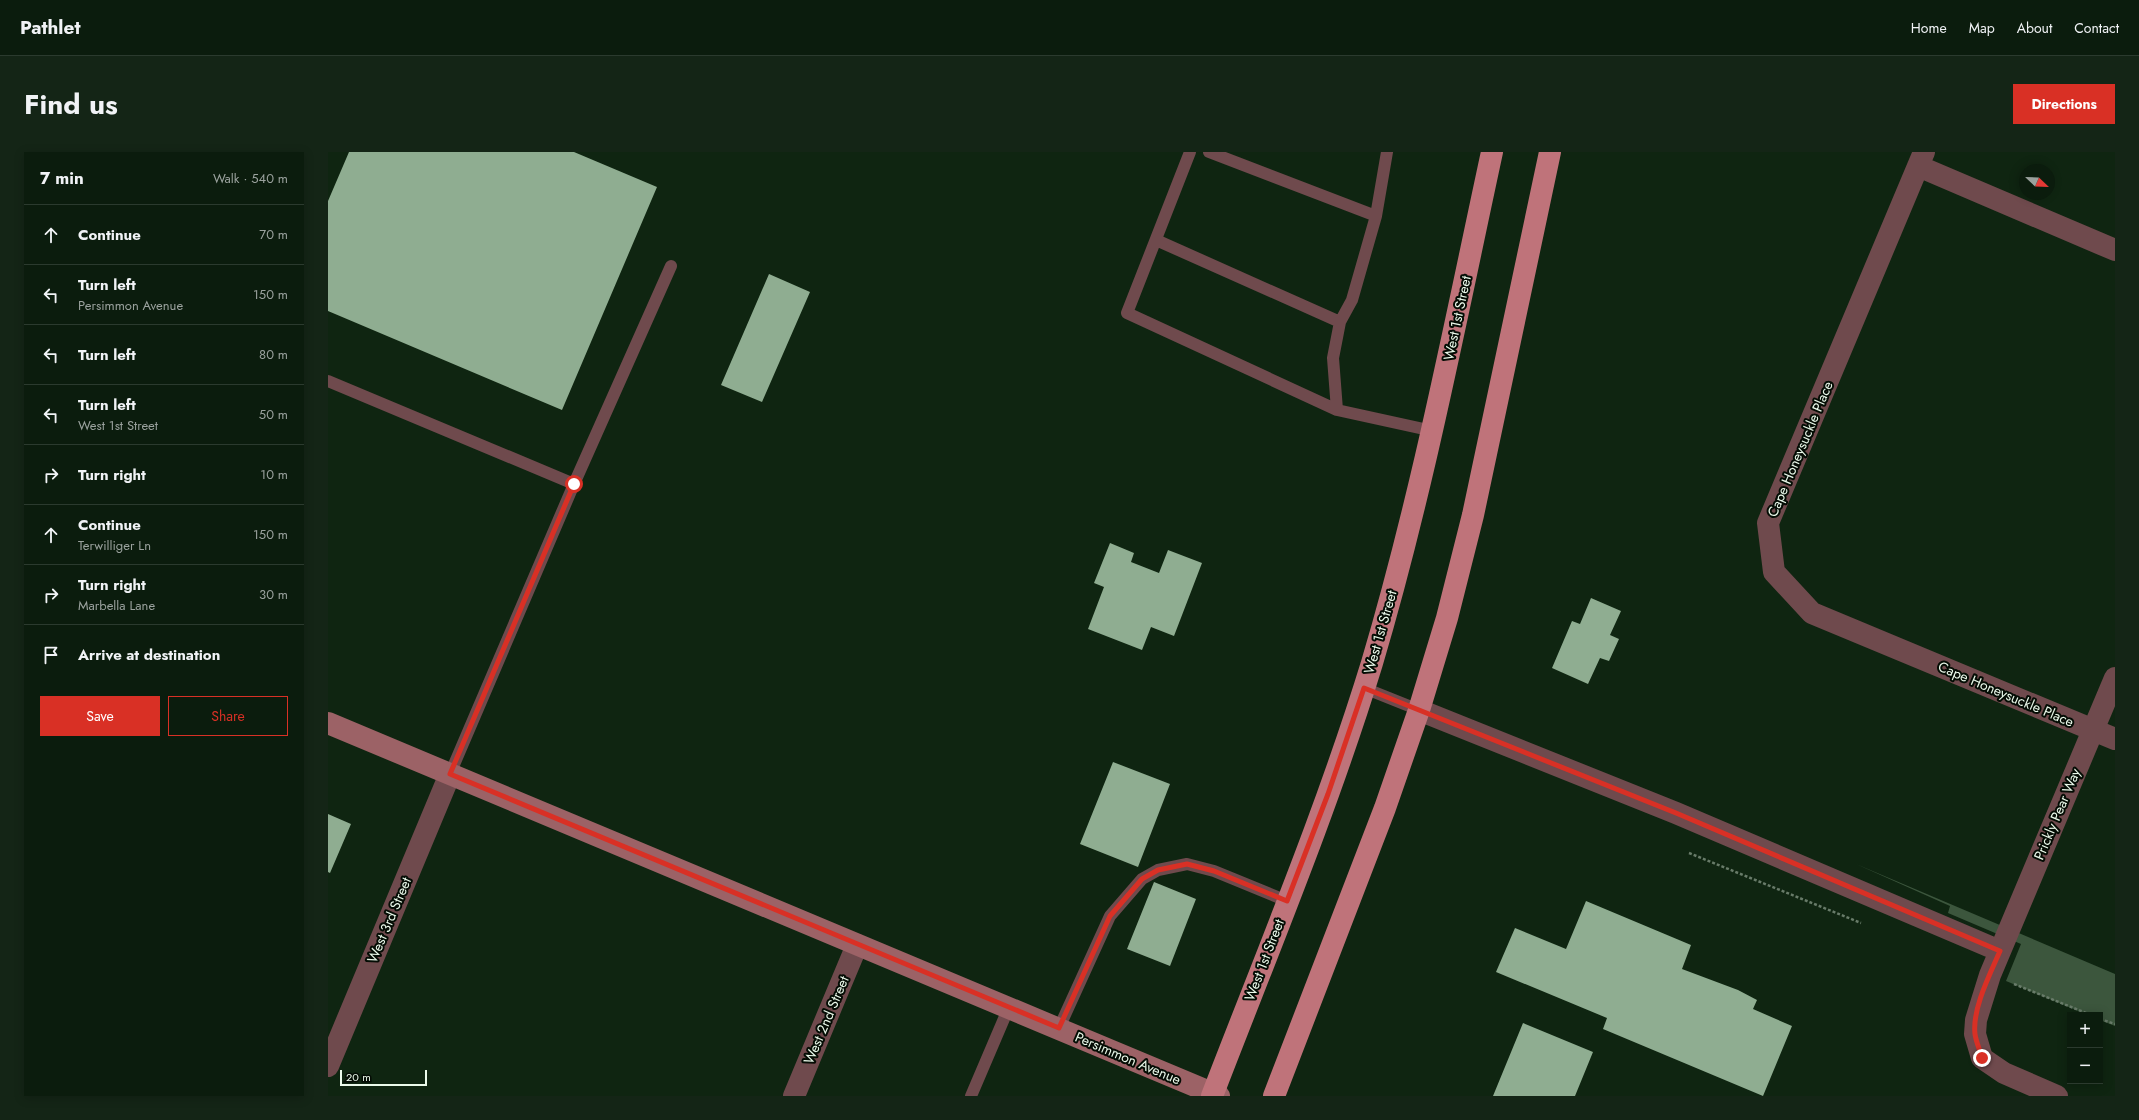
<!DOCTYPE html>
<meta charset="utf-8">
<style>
:root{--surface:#0b1c0d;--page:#142516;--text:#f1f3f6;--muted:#9aa19d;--line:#2b3a2e;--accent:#d93025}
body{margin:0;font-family:Jost,sans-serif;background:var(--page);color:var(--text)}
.controls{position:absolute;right:12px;bottom:12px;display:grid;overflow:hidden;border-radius:0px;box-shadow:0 2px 10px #0003}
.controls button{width:36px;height:36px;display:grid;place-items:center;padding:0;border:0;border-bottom:1px solid var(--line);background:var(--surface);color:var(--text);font:20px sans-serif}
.compass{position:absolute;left:1691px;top:12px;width:36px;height:36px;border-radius:50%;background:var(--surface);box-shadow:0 2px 10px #0003;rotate:113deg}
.scale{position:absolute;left:12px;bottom:10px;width:87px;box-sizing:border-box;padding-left:4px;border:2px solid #ebfaeb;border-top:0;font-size:11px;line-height:14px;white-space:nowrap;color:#ebfaeb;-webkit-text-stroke:3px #040c04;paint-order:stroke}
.stop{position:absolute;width:12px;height:12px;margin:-9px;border:3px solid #d93025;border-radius:50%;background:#fff}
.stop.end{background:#d93025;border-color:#fff;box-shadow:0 1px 4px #0008}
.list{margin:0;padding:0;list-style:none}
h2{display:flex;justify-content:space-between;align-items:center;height:52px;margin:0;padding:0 16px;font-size:17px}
h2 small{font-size:13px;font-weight:400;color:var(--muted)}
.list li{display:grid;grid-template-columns:26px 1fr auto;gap:12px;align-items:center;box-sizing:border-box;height:60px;padding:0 16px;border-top:1px solid var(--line)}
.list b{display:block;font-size:15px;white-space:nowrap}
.list p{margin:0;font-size:13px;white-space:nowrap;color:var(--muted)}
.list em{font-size:13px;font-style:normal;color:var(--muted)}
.actions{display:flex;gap:8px;padding:12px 16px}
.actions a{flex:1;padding:9px 0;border:1px solid var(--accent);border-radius:0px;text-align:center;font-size:14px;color:var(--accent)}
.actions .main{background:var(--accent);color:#fff}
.icon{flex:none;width:22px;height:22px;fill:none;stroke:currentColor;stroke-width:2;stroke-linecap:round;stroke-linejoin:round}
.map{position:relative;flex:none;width:1787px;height:944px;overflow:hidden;border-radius:0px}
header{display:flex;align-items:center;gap:24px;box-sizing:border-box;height:56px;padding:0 20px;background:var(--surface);border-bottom:1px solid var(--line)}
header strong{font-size:19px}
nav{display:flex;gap:22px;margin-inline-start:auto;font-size:14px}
.intro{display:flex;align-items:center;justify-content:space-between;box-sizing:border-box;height:96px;padding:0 24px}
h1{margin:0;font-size:28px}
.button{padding:10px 18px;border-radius:0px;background:var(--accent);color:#fff;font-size:14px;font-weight:700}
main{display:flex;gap:24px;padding:0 24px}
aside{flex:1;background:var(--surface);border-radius:0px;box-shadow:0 2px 10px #0003}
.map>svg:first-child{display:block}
.forest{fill:#3c563d}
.building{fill:#8fad91}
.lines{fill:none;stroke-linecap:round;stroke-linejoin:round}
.path{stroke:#687b69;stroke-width:2.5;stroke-dasharray:3 2;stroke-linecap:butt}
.lane{stroke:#6f4a4d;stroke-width:12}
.street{stroke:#6f4a4d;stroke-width:22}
.secondary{stroke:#9c6266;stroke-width:22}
.primary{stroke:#bf737a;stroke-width:22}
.route{stroke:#d93025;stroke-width:5}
.labels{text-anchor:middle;stroke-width:4;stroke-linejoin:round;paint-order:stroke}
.street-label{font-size:14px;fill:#ebfaeb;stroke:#040c04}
</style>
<header>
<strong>Pathlet</strong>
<nav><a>Home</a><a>Map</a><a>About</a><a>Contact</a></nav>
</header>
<div class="intro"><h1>Find us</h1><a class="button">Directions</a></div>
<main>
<aside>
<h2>7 min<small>Walk · 540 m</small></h2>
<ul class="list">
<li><svg class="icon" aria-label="ahead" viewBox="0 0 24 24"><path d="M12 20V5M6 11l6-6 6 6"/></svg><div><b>Continue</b></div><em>70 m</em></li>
<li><svg class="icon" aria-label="left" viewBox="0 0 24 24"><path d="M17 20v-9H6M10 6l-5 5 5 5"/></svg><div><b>Turn left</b><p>Persimmon Avenue</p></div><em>150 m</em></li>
<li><svg class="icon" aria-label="left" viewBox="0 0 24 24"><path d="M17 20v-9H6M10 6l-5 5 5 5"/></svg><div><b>Turn left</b></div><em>80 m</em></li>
<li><svg class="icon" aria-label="left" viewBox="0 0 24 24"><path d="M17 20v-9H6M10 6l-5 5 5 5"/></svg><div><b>Turn left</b><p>West 1st Street</p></div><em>50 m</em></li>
<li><svg class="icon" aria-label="right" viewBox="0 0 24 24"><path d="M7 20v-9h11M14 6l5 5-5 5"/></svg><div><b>Turn right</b></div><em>10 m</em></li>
<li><svg class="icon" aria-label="ahead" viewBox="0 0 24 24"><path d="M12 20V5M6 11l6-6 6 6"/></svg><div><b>Continue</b><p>Terwilliger Ln</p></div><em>150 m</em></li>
<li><svg class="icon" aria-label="right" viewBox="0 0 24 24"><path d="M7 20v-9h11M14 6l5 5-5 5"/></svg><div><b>Turn right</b><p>Marbella Lane</p></div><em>30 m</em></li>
<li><svg class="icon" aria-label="arrive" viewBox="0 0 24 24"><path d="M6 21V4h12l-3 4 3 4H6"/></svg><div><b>Arrive at destination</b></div></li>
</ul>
<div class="actions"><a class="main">Save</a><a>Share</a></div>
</aside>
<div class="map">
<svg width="1787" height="944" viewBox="0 0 1787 944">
<rect width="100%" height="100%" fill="#0f2511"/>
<path class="forest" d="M1528,712l259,110v52l-15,-6v-5h-12l-82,-34 15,-37 -73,-31 2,-7z"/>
<path class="building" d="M21,0h225l83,35 -95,223 -234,-99v-110z
M441,122l41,18 -48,110 -41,-17z
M782,391l24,10 -3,9 28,11 9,-23 34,13 -28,73 -23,-9 -9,23 -54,-21 16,-42 -10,-4z
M1263,446l30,13 -11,24 9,4 -10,22 -9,-3 -12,26 -36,-16 20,-47 8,3z
M785,610l57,22 -32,83 -58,-23z
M0,662l23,10 -21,49 -2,-1z
M826,730l42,17 -26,67 -43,-17z
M1258,749l105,44 -9,24 56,21 19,10 -4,9 39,17 -29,70 -160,-67 4,-11 -111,-46 19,-44 51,21z
M1195,871l70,29 -18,44h-82z"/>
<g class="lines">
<path class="path" d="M1361,701l172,70
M1686,832l77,31
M1772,867l15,5"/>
<path class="lane" d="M862,0l-63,161 210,97 96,21
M881,0l167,64 -24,84 -12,22 -7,36 4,52
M1048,64l11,-64
M828,88l184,82
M0,229l246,103 -124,290
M246,332l97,-218
M1036,536l55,22
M731,876l51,-112 32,-37 16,-9 29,-6 27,7 73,30
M643,944l38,-89"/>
<path class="street" d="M1596,0l-156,371 6,49 38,41 303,126
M1590,14l197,84
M1091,558l257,103 324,138
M0,914l122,-292
M466,944l63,-151
M1729,944l-53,-23 -22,-15 -7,-24 1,-14 14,-45 125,-297"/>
<path class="secondary" d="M0,571l891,373"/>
<path class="primary" d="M884,944c55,-143 115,-286 160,-433 50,-168 83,-340 120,-511
M946,944l111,-288 34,-98 28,-92 26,-103 77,-363"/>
</g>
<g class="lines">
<path class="route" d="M246,332l-124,290 609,254 51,-112 32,-37 16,-9 29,-6 27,7 73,30 41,-107 36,-106 312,125 324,138c-10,23 -28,58 -25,83 1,8 5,16 7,24"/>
</g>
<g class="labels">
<g class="street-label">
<text transform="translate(1129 166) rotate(-78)" y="5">West 1st Street</text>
<text transform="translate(1472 297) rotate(-67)" y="5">Cape Honeysuckle Place</text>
<text transform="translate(1052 480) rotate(-74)" y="5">West 1st Street</text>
<text transform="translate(1678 542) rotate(23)" y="5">Cape Honeysuckle Place</text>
<text transform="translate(1729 662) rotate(-67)" y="5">Prickly Pear Way</text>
<text transform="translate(61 768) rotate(-67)" y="5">West 3rd Street</text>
<text transform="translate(936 808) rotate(-69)" y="5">West 1st Street</text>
<text transform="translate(498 868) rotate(-67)" y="5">West 2nd Street</text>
<text transform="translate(800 906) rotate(23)" y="5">Persimmon Avenue</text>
</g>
</g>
</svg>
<div class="controls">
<button>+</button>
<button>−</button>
</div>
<svg class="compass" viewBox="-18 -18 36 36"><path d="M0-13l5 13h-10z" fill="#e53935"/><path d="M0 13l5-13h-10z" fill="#9aa19d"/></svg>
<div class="scale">20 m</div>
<div class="stop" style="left:246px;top:332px"></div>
<div class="stop end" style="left:1654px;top:906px"></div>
</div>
</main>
